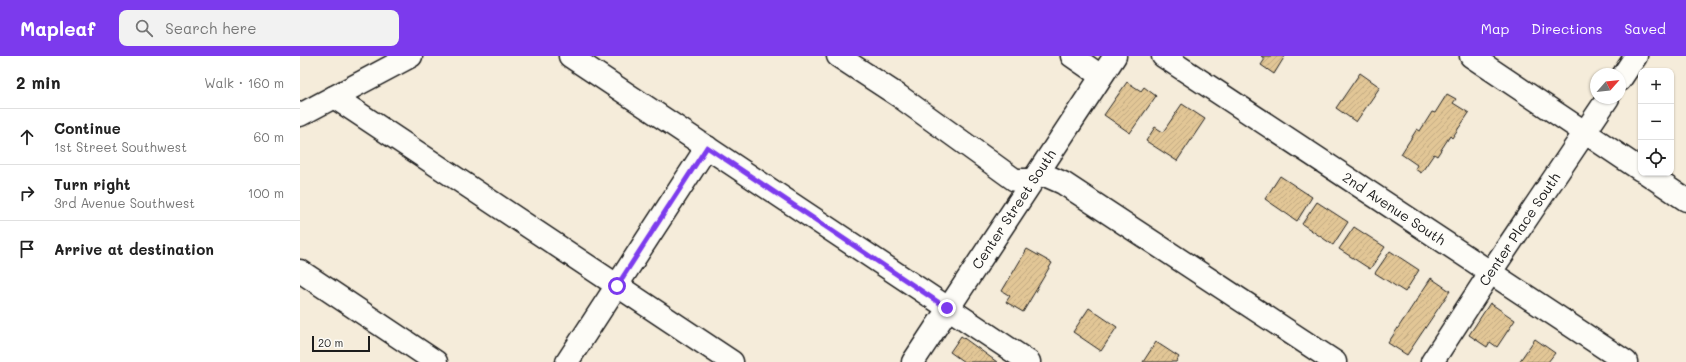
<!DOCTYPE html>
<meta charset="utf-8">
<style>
:root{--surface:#fff;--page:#f2f2f2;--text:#222;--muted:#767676;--line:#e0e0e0;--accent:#7c3aed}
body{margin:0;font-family:Mali,sans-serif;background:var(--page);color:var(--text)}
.controls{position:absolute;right:12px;top:12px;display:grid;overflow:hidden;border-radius:8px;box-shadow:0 1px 3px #0004}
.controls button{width:36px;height:36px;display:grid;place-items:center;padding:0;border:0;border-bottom:1px solid var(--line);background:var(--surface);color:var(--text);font:20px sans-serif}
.compass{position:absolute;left:1290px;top:12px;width:36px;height:36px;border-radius:50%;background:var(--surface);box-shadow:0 1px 3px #0004;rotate:63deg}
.scale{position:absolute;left:12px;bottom:10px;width:58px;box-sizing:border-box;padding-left:4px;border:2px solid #1c1c1c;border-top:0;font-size:11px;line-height:14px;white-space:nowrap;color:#1c1c1c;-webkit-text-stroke:3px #fdfcf7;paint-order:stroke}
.stop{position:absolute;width:12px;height:12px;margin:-9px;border:3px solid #7c3aed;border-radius:50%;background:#fff}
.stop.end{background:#7c3aed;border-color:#fff;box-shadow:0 1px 4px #0008}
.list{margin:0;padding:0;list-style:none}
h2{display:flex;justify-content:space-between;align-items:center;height:52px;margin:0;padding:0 16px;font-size:17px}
h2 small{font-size:13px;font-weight:400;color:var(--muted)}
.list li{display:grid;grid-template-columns:26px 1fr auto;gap:12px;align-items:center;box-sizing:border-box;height:56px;padding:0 16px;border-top:1px solid var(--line)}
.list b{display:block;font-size:15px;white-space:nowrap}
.list p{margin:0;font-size:13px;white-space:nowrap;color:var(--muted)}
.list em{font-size:13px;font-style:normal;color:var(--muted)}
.icon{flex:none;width:22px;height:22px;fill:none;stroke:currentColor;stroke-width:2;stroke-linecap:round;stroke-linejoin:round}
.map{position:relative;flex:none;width:1386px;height:306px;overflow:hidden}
header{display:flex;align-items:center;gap:24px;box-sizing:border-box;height:56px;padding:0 20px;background:var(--accent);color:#fff}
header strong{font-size:19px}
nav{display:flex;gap:22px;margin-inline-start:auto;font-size:14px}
.search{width:280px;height:36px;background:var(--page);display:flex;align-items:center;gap:10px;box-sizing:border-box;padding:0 14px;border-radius:8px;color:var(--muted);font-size:15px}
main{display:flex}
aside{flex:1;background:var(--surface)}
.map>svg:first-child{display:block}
.building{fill:url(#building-hatch);stroke:#1c1c1c}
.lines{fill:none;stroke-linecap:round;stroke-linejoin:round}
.minor-casing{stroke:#1c1c1c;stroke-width:25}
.minor{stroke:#fdfcf7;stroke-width:22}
.route{stroke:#7c3aed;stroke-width:5}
.labels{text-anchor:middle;stroke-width:4;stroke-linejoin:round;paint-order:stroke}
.street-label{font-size:14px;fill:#1c1c1c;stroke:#fdfcf7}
</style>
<header>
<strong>Mapleaf</strong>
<div class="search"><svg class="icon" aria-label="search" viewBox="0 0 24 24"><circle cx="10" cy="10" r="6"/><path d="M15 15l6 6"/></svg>Search here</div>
<nav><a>Map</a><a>Directions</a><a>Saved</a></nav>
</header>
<main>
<aside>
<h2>2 min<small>Walk · 160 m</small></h2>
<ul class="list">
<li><svg class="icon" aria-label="ahead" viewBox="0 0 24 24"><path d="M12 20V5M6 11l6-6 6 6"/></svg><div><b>Continue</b><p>1st Street Southwest</p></div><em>60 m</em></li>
<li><svg class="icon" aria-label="right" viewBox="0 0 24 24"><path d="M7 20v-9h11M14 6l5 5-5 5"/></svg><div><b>Turn right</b><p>3rd Avenue Southwest</p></div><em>100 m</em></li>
<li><svg class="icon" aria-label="arrive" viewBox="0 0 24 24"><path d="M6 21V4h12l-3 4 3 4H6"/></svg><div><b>Arrive at destination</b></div></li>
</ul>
</aside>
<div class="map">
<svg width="1386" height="306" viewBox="0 0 1386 306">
<defs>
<pattern id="building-hatch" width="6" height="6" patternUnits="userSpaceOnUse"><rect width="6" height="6" fill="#e2c696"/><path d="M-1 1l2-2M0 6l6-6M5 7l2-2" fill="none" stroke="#c1aa81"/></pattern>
</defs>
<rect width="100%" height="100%" fill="#f5ecda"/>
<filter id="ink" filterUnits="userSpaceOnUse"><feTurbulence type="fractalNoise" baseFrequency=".025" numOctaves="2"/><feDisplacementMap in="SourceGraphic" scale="8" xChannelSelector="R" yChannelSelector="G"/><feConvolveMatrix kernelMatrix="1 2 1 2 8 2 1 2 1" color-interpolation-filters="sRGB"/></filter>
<g filter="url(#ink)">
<path class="building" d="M961,0h24l-11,18 -13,-9 4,-6z
M1060,17l20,14 -24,35 -20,-14z
M827,26l14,9 3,-4 12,9 -26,37 -26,-18z
M1147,38l9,5 -3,4 16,10 -17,25 -2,-2 -13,20 -3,-2 -13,19 -6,-4 2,-4 -16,-11 16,-25 3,2 12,-19 3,1z
M882,48l23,15 -28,42 -31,-20 9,-14 8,5z
M980,120l32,21 -15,24 -32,-22z
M1017,146l31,20 -15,23 -31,-21z
M1054,171l31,20 -15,22 -31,-20z
M727,193l25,14 -29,49 -17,-10 4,-6 -8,-5z
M1090,195l29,19 -14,22 -30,-19z
M1131,222l19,13 -43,64 -19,-12z
M1190,247l25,17 -18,27 -7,-5 -3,5 -18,-12z
M789,252l28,19 -16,24 -28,-19z
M661,280l36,26h-33l-14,-10z
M1235,283l20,14 -7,9h-29z
M856,286l23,15 -3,5h-33z"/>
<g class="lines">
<defs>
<g id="minor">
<path d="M270,0l459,306"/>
<path d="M538,0l61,40 116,84h16l14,-5 18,8 272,179"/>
<path d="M772,0l29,20"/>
<path id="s1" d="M863,0l463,306"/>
<path d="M1171,0l170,114"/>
<path d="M1320,24l16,-24"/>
<path d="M34,41l398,265"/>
<path d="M0,59l111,-59"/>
<path d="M1346,117l40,27"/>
<path d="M0,215l136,91"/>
<path d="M267,306l140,-215"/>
<path id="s2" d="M613,306l202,-306"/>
<path id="s3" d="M1132,306l58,-89 118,-175"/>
</g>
</defs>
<use href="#minor" class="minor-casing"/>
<use href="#minor" class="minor"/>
</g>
</g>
<g class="lines" filter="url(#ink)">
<path class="route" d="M317,230l90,-139 240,161"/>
</g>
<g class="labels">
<g class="street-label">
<text dy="5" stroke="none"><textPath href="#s2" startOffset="183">Center Street South</textPath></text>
<text dy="5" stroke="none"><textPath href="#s1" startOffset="277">2nd Avenue South</textPath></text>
<text dy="5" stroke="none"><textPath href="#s3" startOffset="159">Center Place South</textPath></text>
</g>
</g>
</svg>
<div class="controls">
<button>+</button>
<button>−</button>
<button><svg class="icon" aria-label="locate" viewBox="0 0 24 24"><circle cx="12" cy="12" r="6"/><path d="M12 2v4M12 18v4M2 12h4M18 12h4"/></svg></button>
</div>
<svg class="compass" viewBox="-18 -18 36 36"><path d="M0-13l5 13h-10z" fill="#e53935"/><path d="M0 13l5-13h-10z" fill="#767676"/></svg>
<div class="scale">20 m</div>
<div class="stop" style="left:317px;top:230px"></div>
<div class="stop end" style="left:647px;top:252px"></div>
</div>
</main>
